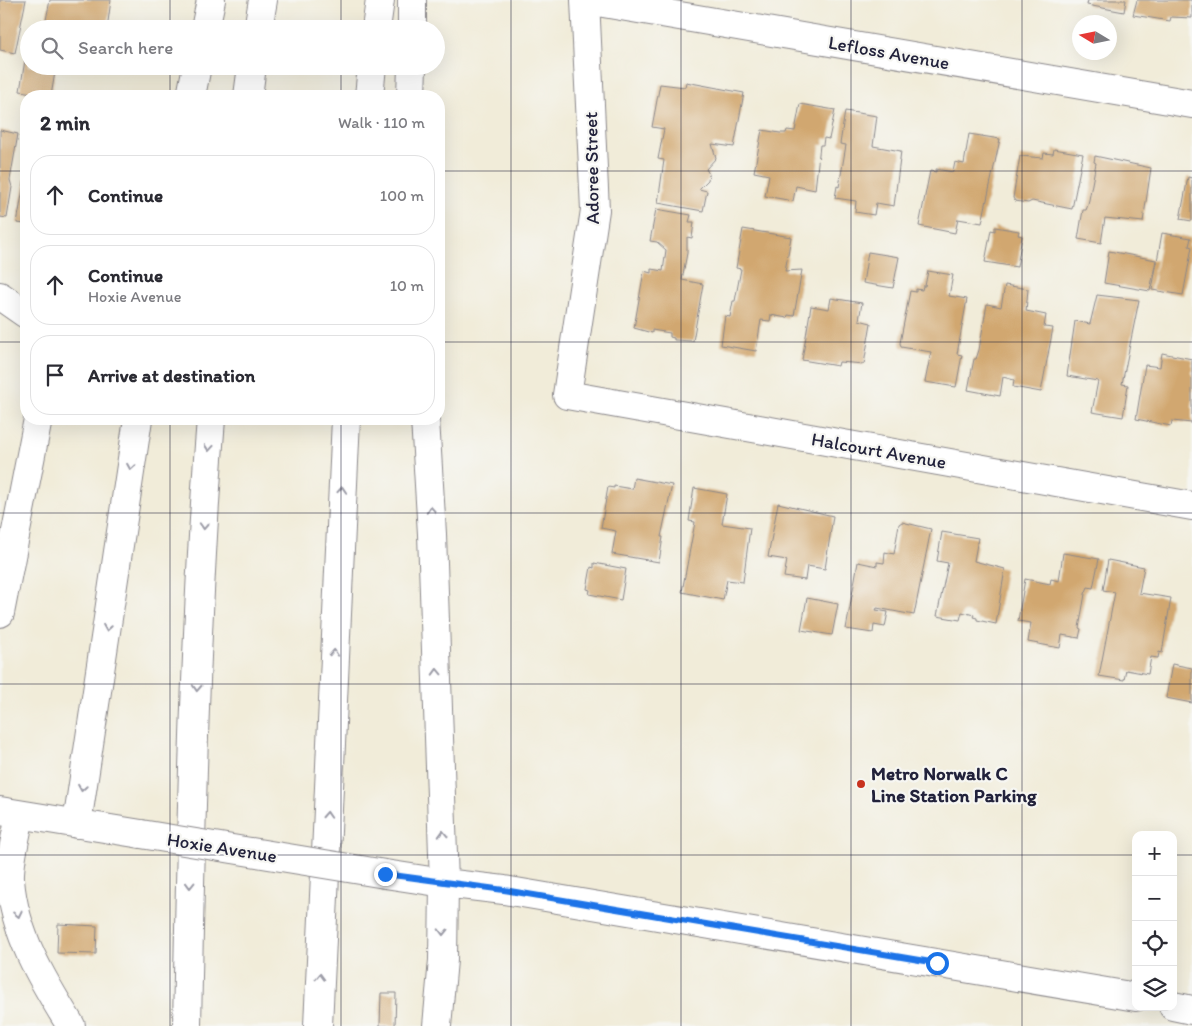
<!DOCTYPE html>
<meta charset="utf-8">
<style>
:root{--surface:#fff;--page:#f7f7f7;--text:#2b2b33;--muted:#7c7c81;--line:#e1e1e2}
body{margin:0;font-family:Itim,sans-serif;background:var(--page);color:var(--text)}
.controls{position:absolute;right:15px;bottom:15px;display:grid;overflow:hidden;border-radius:10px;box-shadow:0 5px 20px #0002}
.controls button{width:45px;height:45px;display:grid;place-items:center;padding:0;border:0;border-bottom:1px solid var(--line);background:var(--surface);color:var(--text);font:25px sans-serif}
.compass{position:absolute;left:1072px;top:15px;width:45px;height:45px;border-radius:50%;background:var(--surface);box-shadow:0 5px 20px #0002;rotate:280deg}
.stop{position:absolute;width:15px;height:15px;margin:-11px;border:4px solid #1a73e8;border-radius:50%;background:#fff}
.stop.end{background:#1a73e8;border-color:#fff;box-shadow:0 1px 5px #0008}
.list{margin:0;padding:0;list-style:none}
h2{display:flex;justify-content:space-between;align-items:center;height:65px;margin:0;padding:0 20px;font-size:21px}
h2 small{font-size:16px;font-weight:400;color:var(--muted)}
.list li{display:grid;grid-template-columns:32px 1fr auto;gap:15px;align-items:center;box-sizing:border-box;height:80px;margin:0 10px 10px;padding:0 10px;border:1px solid var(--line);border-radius:20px}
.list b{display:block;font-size:19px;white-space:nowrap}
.list p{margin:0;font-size:16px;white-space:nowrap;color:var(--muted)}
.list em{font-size:16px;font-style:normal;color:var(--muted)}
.icon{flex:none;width:28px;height:28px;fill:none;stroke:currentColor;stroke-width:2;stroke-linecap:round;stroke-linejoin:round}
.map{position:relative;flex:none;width:1192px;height:1026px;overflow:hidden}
.search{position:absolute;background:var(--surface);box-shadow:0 5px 20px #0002;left:20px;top:20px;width:425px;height:55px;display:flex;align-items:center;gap:12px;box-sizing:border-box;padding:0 18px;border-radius:28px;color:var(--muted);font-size:19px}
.panel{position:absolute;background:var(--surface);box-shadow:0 5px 20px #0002;left:20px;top:90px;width:425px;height:335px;border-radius:20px}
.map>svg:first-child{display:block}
.building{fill:#d1a770}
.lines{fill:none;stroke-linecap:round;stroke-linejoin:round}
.minor-casing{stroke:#8a878a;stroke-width:30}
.major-casing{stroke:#8a878a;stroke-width:30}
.highway-casing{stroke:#8a878a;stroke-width:30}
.minor{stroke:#fff;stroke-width:28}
.major{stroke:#fff;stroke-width:28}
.highway{stroke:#fff;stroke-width:28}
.major-bridge-casing{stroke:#8a878a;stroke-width:30;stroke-linecap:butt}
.major-bridge{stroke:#fff;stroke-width:28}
.oneway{stroke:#9c9ca7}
.route{stroke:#1a73e8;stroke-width:6}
.grid{fill:none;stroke:#22223b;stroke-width:1;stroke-opacity:0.55}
.poi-dot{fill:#c8321e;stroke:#f6f6f2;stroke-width:2}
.labels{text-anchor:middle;stroke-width:4.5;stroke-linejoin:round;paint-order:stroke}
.street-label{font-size:19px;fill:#22223b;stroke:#f6f6f2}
.poi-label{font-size:19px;font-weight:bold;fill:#22223b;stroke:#f6f6f2;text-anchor:start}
</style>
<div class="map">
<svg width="1192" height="1026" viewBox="0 0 1192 1026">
<rect width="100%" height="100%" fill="#f6f6f2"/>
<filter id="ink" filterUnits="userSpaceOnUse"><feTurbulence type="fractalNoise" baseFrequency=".02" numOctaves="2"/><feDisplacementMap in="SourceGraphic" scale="10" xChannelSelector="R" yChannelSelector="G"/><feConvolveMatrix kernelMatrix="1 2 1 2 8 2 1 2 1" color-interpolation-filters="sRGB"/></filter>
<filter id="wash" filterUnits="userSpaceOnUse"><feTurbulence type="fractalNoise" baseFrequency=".0096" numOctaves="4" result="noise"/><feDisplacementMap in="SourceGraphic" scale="20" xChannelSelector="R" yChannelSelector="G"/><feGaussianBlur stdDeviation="1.12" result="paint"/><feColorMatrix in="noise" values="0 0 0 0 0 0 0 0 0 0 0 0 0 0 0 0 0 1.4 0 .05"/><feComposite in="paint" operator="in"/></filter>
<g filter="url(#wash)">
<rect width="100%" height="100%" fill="#f1ecd9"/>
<g id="blocks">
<path class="building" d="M0,0h26l-11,53 -15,-3z
M50,0h61l-4,29h-47l1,-6 -15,-3z
M1088,0h38l-2,12 -37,-7z
M1137,0h55v18l-21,-1 -1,4 -37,-6z
M25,60l4,1v5h27l-5,30 -31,-5z
M686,82l58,11 -10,54 -22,-3 4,14 -10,11 3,5 -1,6 -9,9 8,2 -4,20 -45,-8 6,-43 -6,-1 6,-30 -12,-2 8,-43 25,3z
M800,104l35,6 -6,29 -5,-1 -1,7h-3l-5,45 -19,-4 -3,15 -28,-5 4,-21 -15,-3 8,-42 18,3h6l1,-3 8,1z
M845,111l32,5 -4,30 28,5 -7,55 -18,-3 -2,12 -19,-3 1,-11 -21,-3 2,-12 2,1 7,-42 -6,-1z
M0,130l18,4 -8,46 2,7 -5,31 -7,-1z
M969,134l31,5 -18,84 -24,-4 -3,14 -36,-7 11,-55 6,1v-3l17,3 2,-10 9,2z
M1054,149l29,5 -11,55 -40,-8 -4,2 -13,-2 -2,-3 7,-42 23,2 1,-5 9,1z
M1095,156l56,12 -8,54 -38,-4 -4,25 -23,-4 5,-29h3l2,-5 8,-42 -2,-1z
M1188,177l4,1v43l-12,-2z
M25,178h1v46l-9,-1z
M656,209l35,6 -2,7h5l-2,16 -5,-1v16l-5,27 21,4 -10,57 -19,-1v-2l-4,-1v-4l-18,-3v3l-18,-5 10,-57 7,2v-4l12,2 3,-21 -9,-8 -7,-1z
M995,227l24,4 -1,4 4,1 -5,31 -32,-5 6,-32 4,1z
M743,229l48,8 -6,34 17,-1 -8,46 -6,-1 -1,3 -16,-3 -1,6 -9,-1 -5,31 -35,-6 4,-29 5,1 3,-16h2l6,-32 -5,-1z
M1162,233l29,5 -2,8 3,1 -9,48 -31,-5z
M1109,251l47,9 -6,31 -46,-8z
M868,252l31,5 -6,31 -30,-5z
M928,271l25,4 -4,21 18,3 -10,55 5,1 -6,32 -31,-5 6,-30 -30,-5 -1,-4 10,-52 6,1v-3l6,1 1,-4h2z
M1005,285l23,4 -2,22 20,4 -2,12 9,1 -12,64 -28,-5 1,-7 -11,-3 -3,19 -32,-6 6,-31h2l3,-9 8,-46 14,3z
M1097,295l42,5 -17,84 6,1 -5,32 -31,-5 6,-31 -31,-5 8,-55 15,3z
M831,298l31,5 -3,17 12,3 -7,41 -25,-2 -1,4 -36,-6 9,-54 18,3z
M1162,353l30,6v64l-20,-2 -1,5 -35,-7 9,-54 15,2z
M634,478l38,7 -11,52h2l-4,25 -47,-8 4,-23 -15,-3 7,-41 6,1v-2l18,3z
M694,488l33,6 -5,30 28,4 -7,54 -16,-2 -4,20 -41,-8 13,-70 -6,-1z
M778,503l55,13 -8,53 -18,-3 -2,14 -21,-3 3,-17 -19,-3z
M902,522l29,7 -17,86 -37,-7 -1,2 12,2 -3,15 -11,-2 -1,8 -27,-4 12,-67 19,4v-4l7,1 1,-11 9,2 5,-30z
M942,532l36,6 -4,23 31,8 -9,55 -19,-4v-2l-4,-1 1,-2 -12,-3 -2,8 -23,-4 11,-53 -11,-2z
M1063,553l36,6 -6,29 -5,-1 -3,7 -6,34 2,1 -2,9 -17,-3 -2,13 -32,-6 3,-19 -13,-2 7,-42 25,5 1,-5 8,2z
M1108,560l36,7 -5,26 32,5 -9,55 -3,-1 -1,6 -7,-1 -3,17 -22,-4 -2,10 -25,-4 16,-84 -12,-2z
M594,563l32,6 -5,31 -32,-6 1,-4 -3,-1 4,-22 3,1z
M807,598l31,6 -6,31 -31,-5z
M1172,664l20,4v35l-26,-5z
M58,924l39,2 -1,28 -39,-1z
M381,993h15l-1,33h-15z"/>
</g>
</g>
<g filter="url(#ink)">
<use href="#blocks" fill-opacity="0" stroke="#8a878a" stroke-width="1"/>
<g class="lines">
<defs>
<path id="minor" d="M585,0l10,210 -28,185 625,111
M586,0l606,104
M0,296l26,18
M0,613l38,-194
M1173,1006l19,4
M437,1026l6,-66 1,-77 60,7 632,107"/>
<path id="major" d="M0,811l141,23
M385,874l59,9"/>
<path id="highway" d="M205,29l6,-29
M258,29l5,-29
M376,29l4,-29
M412,29v-29
M191,96l6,-30
M248,96l4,-30
M369,96l3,-30
M411,96l1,-30
M425,419l7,115 12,349
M20,815c-3,18 -11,46 -10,64 4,55 33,102 61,147
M77,824l61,-405
M187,1026c4,-202 8,-406 24,-607
M318,1026l28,-607"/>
</defs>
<use href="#minor" class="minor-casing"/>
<use href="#major" class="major-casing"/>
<use href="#highway" class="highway-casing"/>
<use href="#minor" class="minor"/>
<use href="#major" class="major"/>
<use href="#highway" class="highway"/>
<defs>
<path id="major-bridge" d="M141,834l244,40"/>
</defs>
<use href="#major-bridge" class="major-bridge-casing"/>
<use href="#major-bridge" class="major-bridge"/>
</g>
<defs><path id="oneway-chevron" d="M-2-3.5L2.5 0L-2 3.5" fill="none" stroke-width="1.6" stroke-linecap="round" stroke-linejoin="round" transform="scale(1.25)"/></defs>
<g class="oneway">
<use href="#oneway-chevron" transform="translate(209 448) rotate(95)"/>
<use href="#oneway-chevron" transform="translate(131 467) rotate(99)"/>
<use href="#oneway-chevron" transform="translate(342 490) rotate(-86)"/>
<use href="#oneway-chevron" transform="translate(431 510) rotate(-94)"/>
<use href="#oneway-chevron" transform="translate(204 526) rotate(93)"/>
<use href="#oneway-chevron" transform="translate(107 628) rotate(99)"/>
<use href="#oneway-chevron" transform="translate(334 653) rotate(-87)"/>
<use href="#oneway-chevron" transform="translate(437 672) rotate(-92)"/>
<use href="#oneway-chevron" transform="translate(197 688) rotate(93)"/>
<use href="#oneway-chevron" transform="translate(82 788) rotate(99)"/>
<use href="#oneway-chevron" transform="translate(327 815) rotate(-87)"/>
<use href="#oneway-chevron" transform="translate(443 834) rotate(-92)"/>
<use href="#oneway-chevron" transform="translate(190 885) rotate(91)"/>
<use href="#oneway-chevron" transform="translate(18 914) rotate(78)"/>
<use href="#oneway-chevron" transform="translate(443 932) rotate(91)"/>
<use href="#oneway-chevron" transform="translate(320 977) rotate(-88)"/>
</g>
</g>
<g class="lines" filter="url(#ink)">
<path class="route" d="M385,874l119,16 433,73"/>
</g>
<path class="grid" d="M170,0v29M341,0v29M511,0v1026M681,0v1026M851,0v1026M1022,0v1026M170,66v30M341,66v30M0,171h26M439,171h753M0,342h26M439,342h753M170,419v607M341,419v607M0,513h1192M0,684h1192M0,855h1136M1173,855h19"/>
<circle class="poi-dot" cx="861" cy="784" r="5"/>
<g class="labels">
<g class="street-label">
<text transform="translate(889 52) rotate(10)" y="7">Lefloss Avenue</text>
<text transform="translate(591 168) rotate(-91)" y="7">Adoree Street</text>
<text transform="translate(879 450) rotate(10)" y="7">Halcourt Avenue</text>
<text transform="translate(222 847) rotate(9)" y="7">Hoxie Avenue</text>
</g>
<g class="poi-label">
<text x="871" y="780">Metro Norwalk C<tspan x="871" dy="22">Line Station Parking</tspan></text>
</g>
</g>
</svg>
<div class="controls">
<button>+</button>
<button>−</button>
<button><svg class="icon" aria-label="locate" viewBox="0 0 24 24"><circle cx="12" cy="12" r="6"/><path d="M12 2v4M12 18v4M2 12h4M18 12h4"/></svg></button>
<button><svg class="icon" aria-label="layers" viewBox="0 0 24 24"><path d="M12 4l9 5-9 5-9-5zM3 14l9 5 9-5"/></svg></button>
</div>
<svg class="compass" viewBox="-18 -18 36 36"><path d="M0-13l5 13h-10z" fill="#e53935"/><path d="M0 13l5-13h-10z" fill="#7c7c81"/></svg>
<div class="stop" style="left:937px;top:963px"></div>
<div class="stop end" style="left:385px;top:874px"></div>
<div class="search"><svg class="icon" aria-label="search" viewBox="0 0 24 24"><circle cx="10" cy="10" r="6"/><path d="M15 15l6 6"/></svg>Search here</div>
<section class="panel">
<h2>2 min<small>Walk · 110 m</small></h2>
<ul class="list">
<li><svg class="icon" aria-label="ahead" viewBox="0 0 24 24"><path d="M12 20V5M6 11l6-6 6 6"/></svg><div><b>Continue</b></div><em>100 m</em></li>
<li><svg class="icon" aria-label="ahead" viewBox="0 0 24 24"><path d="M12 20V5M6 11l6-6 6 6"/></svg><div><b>Continue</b><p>Hoxie Avenue</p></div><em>10 m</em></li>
<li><svg class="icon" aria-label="arrive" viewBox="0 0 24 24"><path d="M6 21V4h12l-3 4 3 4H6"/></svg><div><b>Arrive at destination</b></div></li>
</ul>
</section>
</div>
